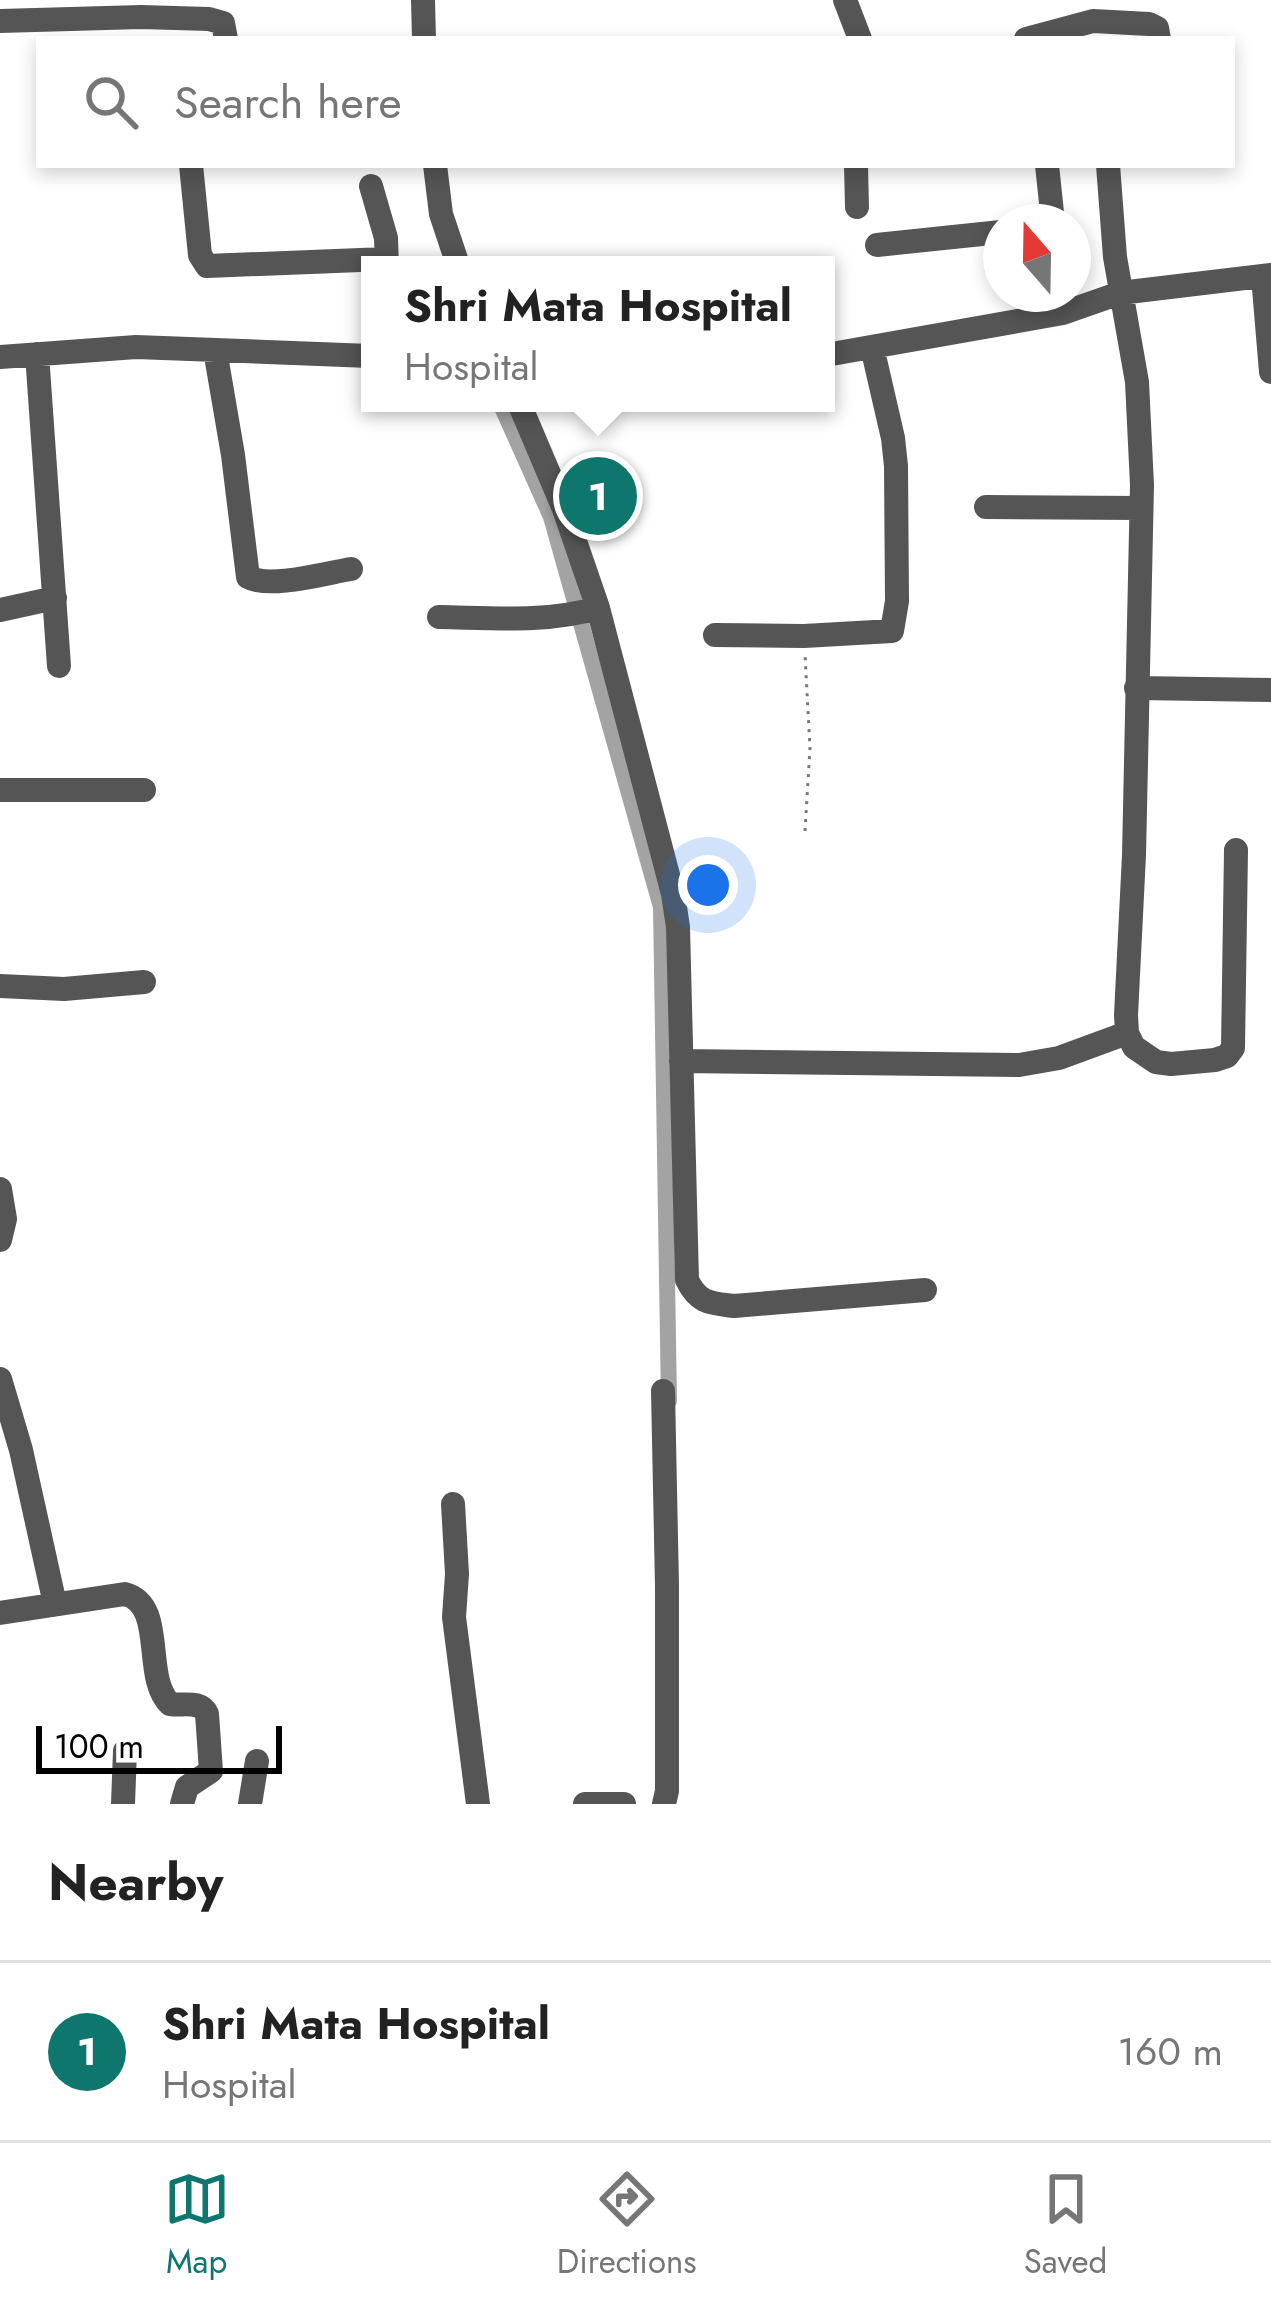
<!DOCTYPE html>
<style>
:root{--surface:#fff;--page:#f2f2f2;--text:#222;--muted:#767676;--line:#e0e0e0;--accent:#0f766e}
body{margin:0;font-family:Jost,sans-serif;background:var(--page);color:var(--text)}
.compass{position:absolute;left:983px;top:204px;width:108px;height:108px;border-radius:50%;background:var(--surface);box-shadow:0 6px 18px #0003;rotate:340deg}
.scale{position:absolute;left:36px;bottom:30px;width:246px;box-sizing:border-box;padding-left:12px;border:6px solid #000;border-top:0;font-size:33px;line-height:42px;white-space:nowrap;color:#000;-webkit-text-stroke:9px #fff;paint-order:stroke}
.you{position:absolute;left:708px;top:885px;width:42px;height:42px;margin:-30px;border:9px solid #fff;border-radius:50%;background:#1a73e8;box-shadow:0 0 0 18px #1a73e833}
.badge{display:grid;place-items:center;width:78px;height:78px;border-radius:50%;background:var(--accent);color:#fff;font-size:39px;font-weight:700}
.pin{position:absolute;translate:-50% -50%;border:6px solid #fff;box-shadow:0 3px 12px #0006}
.popup{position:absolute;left:361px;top:256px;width:474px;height:156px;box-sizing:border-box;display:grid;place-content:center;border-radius:0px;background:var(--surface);filter:drop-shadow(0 3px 9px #0005);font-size:39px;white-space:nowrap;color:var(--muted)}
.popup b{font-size:45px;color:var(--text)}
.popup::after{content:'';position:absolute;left:50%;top:100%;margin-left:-24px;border:24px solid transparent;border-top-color:var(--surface)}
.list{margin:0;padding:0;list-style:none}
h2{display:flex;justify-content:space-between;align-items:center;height:156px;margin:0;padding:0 48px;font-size:51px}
h2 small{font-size:39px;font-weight:400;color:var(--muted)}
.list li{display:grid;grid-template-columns:78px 1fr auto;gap:36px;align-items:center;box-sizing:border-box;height:180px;padding:0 48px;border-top:3px solid var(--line)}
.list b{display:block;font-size:45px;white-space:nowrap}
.list p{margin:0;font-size:39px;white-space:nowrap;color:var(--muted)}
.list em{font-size:39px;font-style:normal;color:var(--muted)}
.icon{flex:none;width:66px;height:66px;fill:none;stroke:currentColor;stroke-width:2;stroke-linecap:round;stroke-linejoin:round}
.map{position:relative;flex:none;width:1271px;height:1804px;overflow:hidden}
.search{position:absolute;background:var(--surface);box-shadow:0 6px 18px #0003;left:36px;right:36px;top:36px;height:132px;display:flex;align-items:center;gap:30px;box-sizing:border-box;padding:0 42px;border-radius:0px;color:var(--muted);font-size:45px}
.sheet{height:336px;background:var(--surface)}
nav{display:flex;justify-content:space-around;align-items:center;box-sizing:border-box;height:168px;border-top:3px solid var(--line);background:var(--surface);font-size:33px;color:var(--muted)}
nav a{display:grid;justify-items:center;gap:6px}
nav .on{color:var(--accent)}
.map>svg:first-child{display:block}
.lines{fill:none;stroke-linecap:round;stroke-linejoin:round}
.canal{stroke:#a3a3a3;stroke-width:16}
.path{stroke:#777;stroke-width:3;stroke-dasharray:3 6;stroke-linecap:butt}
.minor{stroke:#555;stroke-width:24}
</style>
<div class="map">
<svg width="1271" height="1804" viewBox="0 0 1271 1804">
<rect width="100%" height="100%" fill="#fff"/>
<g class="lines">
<path class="canal" d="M500,403l51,114 110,390 8,494"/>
<path class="path" d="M805,831l5,-83 -5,-93"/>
<path class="minor" d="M423,0l1,39
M845,0l15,39
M0,21l141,-4 68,2 14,4 3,16
M1026,39l67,-18 56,3 8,4 2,11
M191,165l9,90 7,11 179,-7
M435,165l6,49 17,51
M856,165l1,42
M1047,165l6,57
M1108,165l7,92 22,125 5,103 -8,370 -8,160 1,18 7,14 22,15 15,2 44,-4 12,-4 6,-8 3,-198
M371,186l15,52 1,27
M877,245l124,-13
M1263,276l8,96
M215,350l18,105 15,122c21,12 78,-4 103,-8
M37,354l22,312
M826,355l237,-42 57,-20 151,-18
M0,357l136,-10 234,9
M519,403l45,106 34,99 75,286 5,33 9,353c12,24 23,23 47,26l191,-16
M986,507l155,1
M0,610l55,-12
M439,617c54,1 107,6 159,-9
M715,635l89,1 88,-5 5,-30 -1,-135 -3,-28 -21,-91
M1136,688l135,2
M0,790h144
M0,986l64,3 80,-7
M681,1061l338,4 40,-7 68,-25
M0,1189l5,30 -5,21
M0,1379l21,71 34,154
M663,1391l4,195v205l-3,13
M453,1504l4,70 -3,43 24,187
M0,1613l125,-19c42,11 17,83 45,110 14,2 31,-4 37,10l4,57 -24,16 -5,17
M123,1804l2,-53
M250,1804l7,-43
M585,1804h39"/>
</g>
</svg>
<svg class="compass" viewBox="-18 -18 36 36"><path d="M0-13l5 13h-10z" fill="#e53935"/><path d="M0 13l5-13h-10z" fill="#767676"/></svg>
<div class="scale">100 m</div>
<div class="you"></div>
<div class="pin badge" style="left:598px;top:496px">1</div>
<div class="popup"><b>Shri Mata Hospital</b>Hospital</div>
<div class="search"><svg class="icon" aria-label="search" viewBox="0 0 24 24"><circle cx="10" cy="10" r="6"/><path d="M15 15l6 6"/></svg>Search here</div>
</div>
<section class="sheet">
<h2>Nearby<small></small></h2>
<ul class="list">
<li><span class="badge">1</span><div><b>Shri Mata Hospital</b><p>Hospital</p></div><em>160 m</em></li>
</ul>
</section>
<nav>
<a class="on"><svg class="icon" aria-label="map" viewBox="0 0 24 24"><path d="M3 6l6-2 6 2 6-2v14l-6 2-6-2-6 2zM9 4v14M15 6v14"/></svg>Map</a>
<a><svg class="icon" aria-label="directions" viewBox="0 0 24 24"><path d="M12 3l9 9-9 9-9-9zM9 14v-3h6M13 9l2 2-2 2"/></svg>Directions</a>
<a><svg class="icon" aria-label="saved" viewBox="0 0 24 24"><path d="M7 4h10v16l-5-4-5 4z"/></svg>Saved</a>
</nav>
